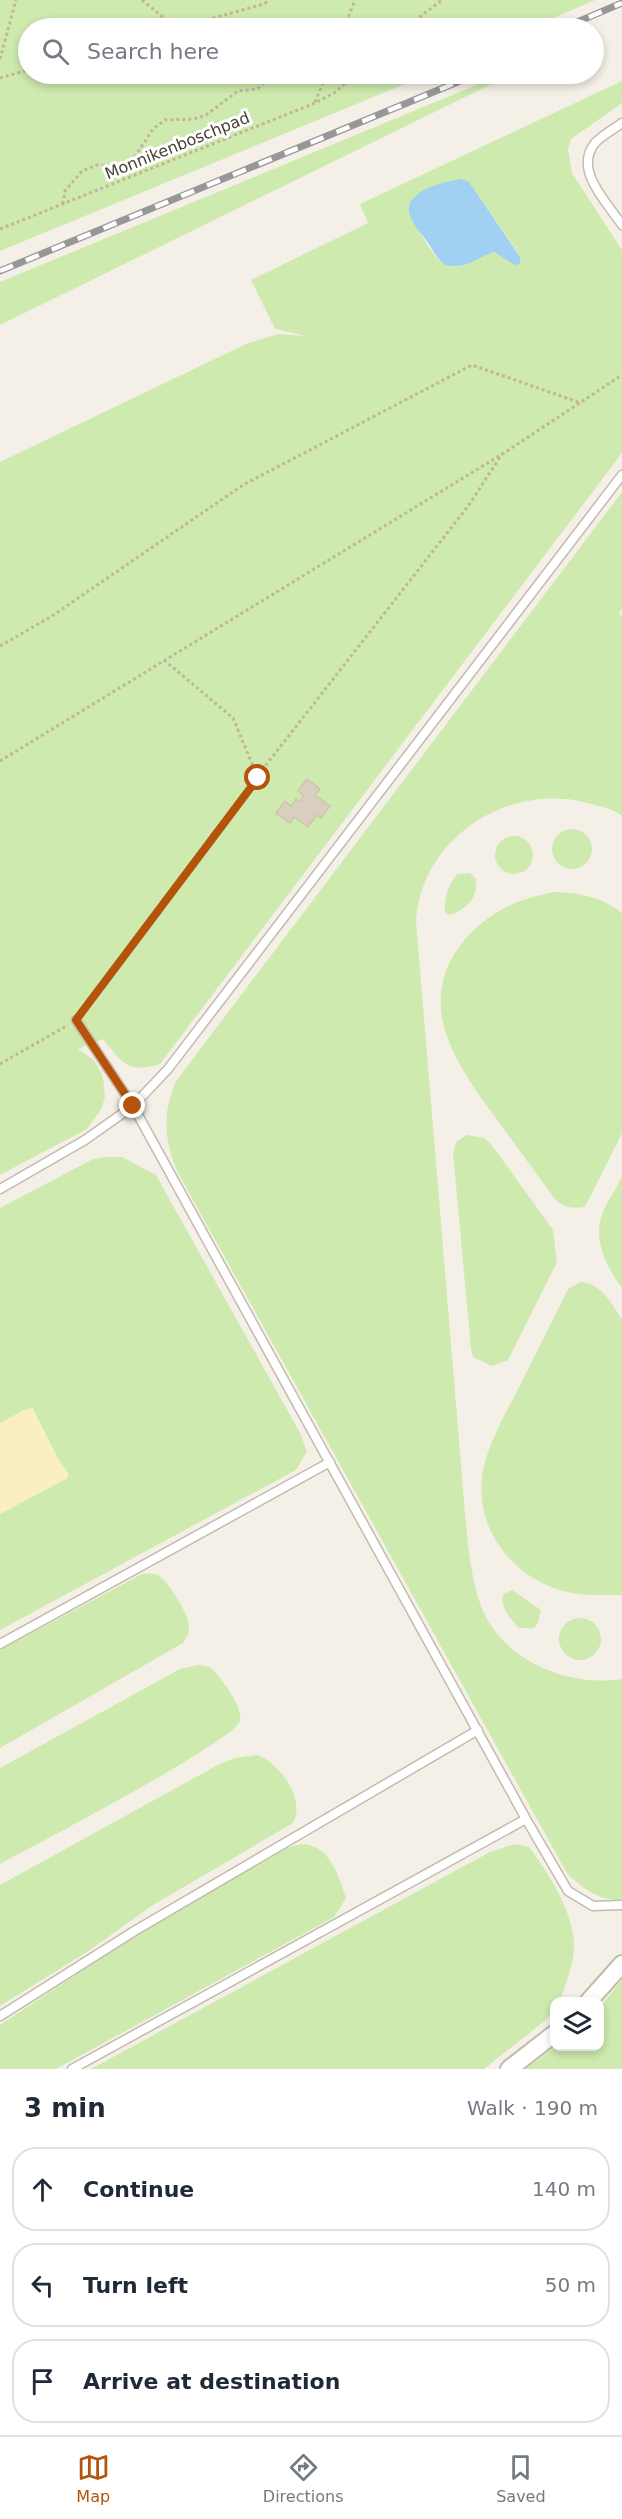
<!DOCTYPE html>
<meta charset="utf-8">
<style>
:root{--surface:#fff;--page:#f2f2f3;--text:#1f2937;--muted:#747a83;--line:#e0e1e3;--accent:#b45309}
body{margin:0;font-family:"DejaVu Sans",sans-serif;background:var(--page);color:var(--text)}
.controls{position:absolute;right:18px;bottom:18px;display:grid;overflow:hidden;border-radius:12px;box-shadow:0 3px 9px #0003}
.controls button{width:54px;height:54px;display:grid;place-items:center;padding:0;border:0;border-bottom:2px solid var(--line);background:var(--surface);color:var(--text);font:30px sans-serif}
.stop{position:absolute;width:18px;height:18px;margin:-14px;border:4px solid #b45309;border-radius:50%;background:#fff}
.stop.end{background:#b45309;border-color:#fff;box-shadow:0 2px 6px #0008}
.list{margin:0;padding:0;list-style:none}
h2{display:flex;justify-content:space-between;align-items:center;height:78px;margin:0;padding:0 24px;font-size:26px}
h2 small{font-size:20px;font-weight:400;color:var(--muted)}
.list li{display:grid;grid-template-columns:39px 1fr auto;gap:18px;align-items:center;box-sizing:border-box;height:84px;margin:0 12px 12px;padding:0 12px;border:2px solid var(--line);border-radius:24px}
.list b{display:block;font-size:22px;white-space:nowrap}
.list em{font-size:20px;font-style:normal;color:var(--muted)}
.icon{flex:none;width:33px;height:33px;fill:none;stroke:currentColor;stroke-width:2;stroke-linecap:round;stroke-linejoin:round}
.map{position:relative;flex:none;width:622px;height:2069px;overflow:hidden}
.search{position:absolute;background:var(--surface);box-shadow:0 3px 9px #0003;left:18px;right:18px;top:18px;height:66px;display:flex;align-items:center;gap:15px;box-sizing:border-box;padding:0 21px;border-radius:33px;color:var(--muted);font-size:22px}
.sheet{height:366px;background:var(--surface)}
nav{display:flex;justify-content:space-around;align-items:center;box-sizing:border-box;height:84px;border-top:2px solid var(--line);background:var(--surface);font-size:16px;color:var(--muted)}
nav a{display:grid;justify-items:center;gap:3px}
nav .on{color:var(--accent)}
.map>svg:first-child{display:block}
.green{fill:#ceeaae;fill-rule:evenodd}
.sand{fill:#faefc1}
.water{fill:#a1d0f3}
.building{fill:#d9cfbf;stroke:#d1c4af;stroke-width:1.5}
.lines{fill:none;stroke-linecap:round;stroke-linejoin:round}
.service-casing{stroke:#c3bbac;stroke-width:11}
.minor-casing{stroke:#c3bbac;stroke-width:20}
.path{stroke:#c2b59a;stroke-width:3;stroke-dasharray:3 3;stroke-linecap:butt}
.service{stroke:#fff;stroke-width:8}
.minor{stroke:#fff;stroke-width:16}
.rail-casing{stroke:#979797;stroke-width:7}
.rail{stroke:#fff;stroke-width:4.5;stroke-dasharray:14;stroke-linecap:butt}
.route{stroke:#b45309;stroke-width:8}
.labels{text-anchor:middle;stroke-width:6;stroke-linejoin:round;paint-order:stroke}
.street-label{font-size:16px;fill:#484136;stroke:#fff}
</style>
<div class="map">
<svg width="622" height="2069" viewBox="0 0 622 2069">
<rect width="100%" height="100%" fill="#f4f0e7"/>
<path class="green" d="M0,0h595l-64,28h-503v46h401l-429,177z
M503,74h9l-512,251v-43z
M622,81v22l-51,36 -3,10 4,24 50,77v203l-462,611c-32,10 -38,-1 -57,-25l-25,10 17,12 8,16 2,19 -3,12 -15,21 -87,46v-713l246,-118 32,-10 29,2 -32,-7 -24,-49 117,-57 -8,-19zM476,192l45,65 1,4h-14c-18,-25 -43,17 -64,3 -12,-7 -22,-30 -30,-41z
M622,492v117l-3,4 3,3v200c-9,-8 -27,-11 -38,-14 -79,-18 -163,37 -168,119l49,592c3,30 5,61 15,90 19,56 87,85 142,76v221c-22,1 -41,-12 -55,-27l-389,-700c-14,-32 -16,-60 -2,-92z
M552 849a20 20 0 1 1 40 0a20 20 0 1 1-40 0Z
M495 855a19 19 0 1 1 38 0a19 19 0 1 1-38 0Z
M470,873l6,6c2,19 -9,30 -26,36l-5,-3c-1,-15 3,-25 12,-38z
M555,892c25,1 47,5 67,21v220l-34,68 -4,6c-13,2 -20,0 -29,-8 -19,-26 -38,-52 -57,-78 -41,-56 -88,-119 -31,-184 25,-27 53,-39 88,-45z
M467,1135l17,3 7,6 62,86 4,32 -49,98 -16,6 -19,-9 -2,-8 -18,-197 4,-11z
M106,1157h16l34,18 144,258 7,18 -11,19 -296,160v-116l69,-39 -43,-66 -26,14v-215l93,-49z
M622,1176v112c-14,-19 -28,-45 -21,-70 4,-14 15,-28 21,-42z
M581,1282c21,2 30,21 41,37v276c-20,0 -40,1 -59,-4 -53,-15 -90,-65 -80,-121 7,-32 26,-62 40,-91 15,-30 30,-60 45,-90z
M142,1574c4,0 10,-1 14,0 11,4 33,41 33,52 1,7 -2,11 -6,17l-183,105v-98z
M512,1590l29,20 -3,13 -4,5h-15c-9,-9 -19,-21 -16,-34z
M559 1639a21 21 0 1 1 42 0a21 21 0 1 1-42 0Z
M198,1665l12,2c10,9 34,41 30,54 -7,21 -207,125 -240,143v-96l180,-99z
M257,1755c23,8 49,44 36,68l-140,82 -63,45 -90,56v-121l216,-119 18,-8z
M302,1844c28,1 36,31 44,54l-12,19 -278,152h-56v-44l154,-102 125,-73z
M515,1844l14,3c19,25 43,63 45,95 1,20 -8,40 -14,59l-6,1v6l-7,11 -63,50h-393l399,-217z
M622,1980v89h-96l29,-22 45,-1v-39z"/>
<path class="sand" d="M32,1407l36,71 -68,36v-91z"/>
<path class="water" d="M460,179l9,3 52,76 -1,6 -5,1 -21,-13c-13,4 -29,17 -44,14 -10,-1 -16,-14 -21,-22 -7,-10 -18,-21 -20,-32 -4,-22 37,-30 51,-33z"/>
<path class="building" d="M307,779l13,10 -5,6 15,11 -9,12 -4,-3 -9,12 -14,-10 -4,6 -14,-10 9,-12 6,5 5,-7 3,3 5,-6 -6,-5z"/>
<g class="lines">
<defs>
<path id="service" d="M622,123c-8,6 -20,12 -27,20 -22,27 12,59 27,82
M76,1020l57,86 393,713 42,72 25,15 29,-1
M0,1189l85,-49 48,-34 35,-37 454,-594
M0,1644l330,-182
M0,2016l136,-86 342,-200
M72,2069l454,-250"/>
<path id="minor" d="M588,2002l34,-38
M509,2069l45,-35"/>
</defs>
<use href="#service" class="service-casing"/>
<use href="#minor" class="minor-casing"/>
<path class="path" d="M142,0l34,28
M178,28l86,-24 5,-4
M344,28l11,-28
M405,28l37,-28
M0,59l16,-59
M304,74h20
M0,78l28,-8
M315,102l12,-28
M63,204l2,-13 17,-20 15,-6 19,1 16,-5 21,-32 12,-9 29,-1 12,-4 32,-24 19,-2 14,-12 18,-3
M0,229l315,-126 19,-10 22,-19
M0,646l52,-30 191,-131 229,-120 106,37
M164,660l69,58 25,60
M0,761l504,-308 118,-78
M83,1011l183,-246 203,-260 33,-51
M0,1064l68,-39"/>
<use href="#service" class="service"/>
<use href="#minor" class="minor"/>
<defs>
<path id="rail" d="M563,28l59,-25
M0,271l477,-197"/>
</defs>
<use href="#rail" class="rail-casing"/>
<use href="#rail" class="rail"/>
</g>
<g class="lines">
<path class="route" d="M133,1106l-57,-86 182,-242"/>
</g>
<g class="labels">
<g class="street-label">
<text transform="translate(177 145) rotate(-22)" y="6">Monnikenboschpad</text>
</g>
</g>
</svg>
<div class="controls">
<button><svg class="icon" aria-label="layers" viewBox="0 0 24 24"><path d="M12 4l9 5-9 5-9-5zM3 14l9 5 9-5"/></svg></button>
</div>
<div class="stop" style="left:258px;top:778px"></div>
<div class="stop end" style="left:133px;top:1106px"></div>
<div class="search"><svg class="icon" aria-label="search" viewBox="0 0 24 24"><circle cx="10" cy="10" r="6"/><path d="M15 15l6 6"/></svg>Search here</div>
</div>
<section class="sheet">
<h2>3 min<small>Walk · 190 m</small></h2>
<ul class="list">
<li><svg class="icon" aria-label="ahead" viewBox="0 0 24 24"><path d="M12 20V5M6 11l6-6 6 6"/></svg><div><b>Continue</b></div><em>140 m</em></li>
<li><svg class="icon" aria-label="left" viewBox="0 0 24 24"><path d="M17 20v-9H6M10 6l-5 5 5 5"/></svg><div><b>Turn left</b></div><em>50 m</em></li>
<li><svg class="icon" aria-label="arrive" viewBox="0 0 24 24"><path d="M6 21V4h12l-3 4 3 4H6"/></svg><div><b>Arrive at destination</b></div></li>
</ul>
</section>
<nav>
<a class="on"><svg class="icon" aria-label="map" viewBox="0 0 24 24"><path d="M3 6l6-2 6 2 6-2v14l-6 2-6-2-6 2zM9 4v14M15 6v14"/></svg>Map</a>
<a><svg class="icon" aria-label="directions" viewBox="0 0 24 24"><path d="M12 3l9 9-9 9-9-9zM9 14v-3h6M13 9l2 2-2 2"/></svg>Directions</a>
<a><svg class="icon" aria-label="saved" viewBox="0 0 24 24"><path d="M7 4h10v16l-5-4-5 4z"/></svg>Saved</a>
</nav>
